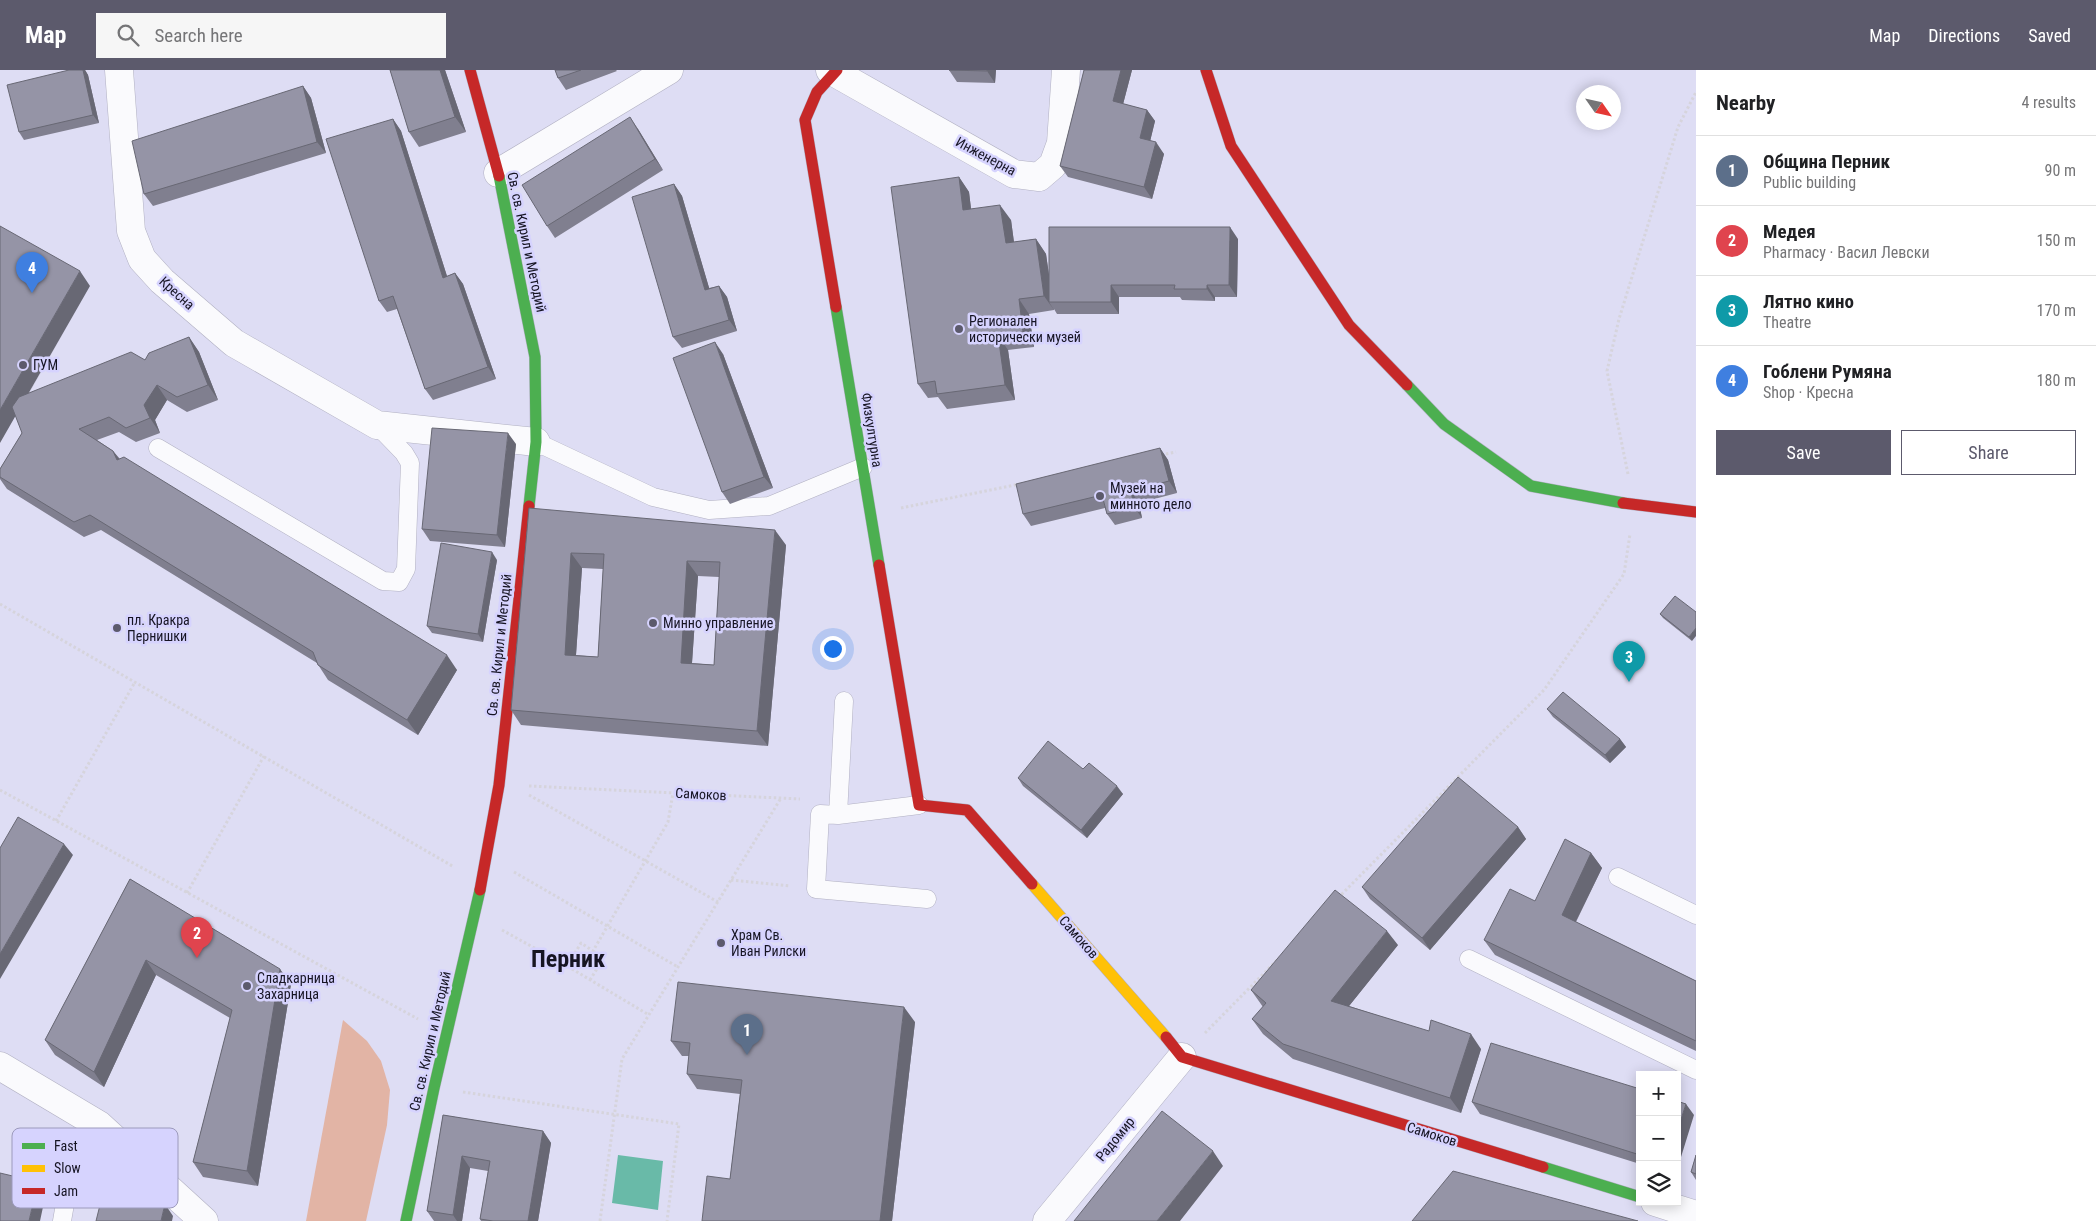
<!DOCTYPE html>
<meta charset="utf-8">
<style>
:root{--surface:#fff;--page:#f6f6f6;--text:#202124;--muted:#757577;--line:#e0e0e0;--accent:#5c5a6c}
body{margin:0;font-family:"Roboto Condensed",sans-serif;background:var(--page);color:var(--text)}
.controls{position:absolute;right:15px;bottom:15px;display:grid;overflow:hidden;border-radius:0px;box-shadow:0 2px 12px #0003}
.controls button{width:45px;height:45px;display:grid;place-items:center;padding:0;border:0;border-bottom:1px solid var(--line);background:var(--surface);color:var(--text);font:25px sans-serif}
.compass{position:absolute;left:1576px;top:15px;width:45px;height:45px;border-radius:50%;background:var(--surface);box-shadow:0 2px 12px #0003;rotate:124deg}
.you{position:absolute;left:832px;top:578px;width:18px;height:18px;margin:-12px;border:4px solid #fff;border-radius:50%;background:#1a73e8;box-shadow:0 0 0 8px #1a73e833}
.badge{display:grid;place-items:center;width:32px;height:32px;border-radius:50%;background:var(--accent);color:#fff;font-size:16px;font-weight:700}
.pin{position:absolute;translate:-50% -41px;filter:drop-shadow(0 1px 2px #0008)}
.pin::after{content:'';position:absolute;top:26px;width:18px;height:15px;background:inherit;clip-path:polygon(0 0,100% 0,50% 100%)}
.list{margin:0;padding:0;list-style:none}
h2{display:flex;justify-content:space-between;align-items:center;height:65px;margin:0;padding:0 20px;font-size:21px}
h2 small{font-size:16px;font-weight:400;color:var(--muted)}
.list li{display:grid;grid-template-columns:32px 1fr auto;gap:15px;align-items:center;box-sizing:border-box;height:70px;padding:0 20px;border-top:1px solid var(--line)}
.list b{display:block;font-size:19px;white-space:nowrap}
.list p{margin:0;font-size:16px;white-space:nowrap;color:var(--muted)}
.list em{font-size:16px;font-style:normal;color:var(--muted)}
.actions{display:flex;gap:10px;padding:15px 20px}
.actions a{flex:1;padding:11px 0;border:1px solid var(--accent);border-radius:0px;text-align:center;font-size:18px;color:var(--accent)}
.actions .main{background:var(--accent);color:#fff}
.icon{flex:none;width:28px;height:28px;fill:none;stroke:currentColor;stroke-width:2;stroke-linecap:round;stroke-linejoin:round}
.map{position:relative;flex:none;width:1696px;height:1151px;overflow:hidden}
header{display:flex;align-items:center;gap:30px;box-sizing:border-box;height:70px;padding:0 25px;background:var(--accent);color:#fff}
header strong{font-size:24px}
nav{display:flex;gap:28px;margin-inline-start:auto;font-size:18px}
.search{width:350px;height:45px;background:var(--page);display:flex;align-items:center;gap:12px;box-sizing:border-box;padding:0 18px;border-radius:0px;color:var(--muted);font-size:19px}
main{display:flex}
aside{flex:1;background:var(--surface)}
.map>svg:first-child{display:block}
.green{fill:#e2b4a5}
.water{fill:#69baa8}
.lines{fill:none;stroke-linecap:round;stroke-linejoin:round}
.lane-casing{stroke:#b1b0c2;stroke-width:19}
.street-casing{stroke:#b1b0c2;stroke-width:29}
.fast-casing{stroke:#b1b0c2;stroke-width:12}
.slow-casing{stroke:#b1b0c2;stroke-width:12}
.jam-casing{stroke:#b1b0c2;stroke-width:12}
.path{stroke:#d6d4dc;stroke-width:3;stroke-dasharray:2.5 2.5;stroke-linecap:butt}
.lane{stroke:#fafafd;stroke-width:18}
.street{stroke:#fafafd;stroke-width:28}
.fast{stroke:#4caf50;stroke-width:11}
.slow{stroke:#ffc107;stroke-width:11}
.jam{stroke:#c62828;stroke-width:11}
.wall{fill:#807f8f;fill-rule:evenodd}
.shaded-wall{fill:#686874}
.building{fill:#9594a6;stroke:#686874;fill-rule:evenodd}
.poi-dot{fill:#5c5a6c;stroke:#d6d3fe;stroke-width:2}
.labels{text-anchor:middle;stroke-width:5;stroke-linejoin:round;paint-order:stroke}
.street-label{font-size:14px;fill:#161423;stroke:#d6d3fe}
.poi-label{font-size:14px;fill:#161423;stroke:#d6d3fe;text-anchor:start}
.town-label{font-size:24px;font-weight:bold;fill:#161423;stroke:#d6d3fe}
.key{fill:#d6d3fe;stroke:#9c9abc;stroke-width:1}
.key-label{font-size:14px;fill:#161423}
</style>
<header>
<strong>Map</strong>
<div class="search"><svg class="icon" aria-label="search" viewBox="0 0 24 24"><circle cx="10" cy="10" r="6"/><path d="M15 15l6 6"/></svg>Search here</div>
<nav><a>Map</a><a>Directions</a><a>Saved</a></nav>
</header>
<main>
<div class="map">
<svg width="1696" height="1151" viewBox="0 0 1696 1151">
<rect width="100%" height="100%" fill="#deddf4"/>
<path class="green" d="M343,950l24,21 14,20 9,29 -3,35 -21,96h-60z"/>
<path class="water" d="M618,1085l45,6 -5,49 -46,-7z"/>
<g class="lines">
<defs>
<path id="lane" d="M536,372l117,55 56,13 60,-4 94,-39
M158,378l225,133 16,1 7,-13 4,-106 -6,-10 -27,-28
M919,735l-81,10 -18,-1 -4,75 111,10
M838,745l6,-114
M1618,807l78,38
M1469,889l227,111
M62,1151l4,-23 33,-73"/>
<path id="street" d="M119,0l12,161 11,28 20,22 72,62 143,82 159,17
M830,0l184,104 25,3 14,-12 8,-22 5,-73
M498,103l171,-103
M0,996l99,59 105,96
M1655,1132l41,13
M1047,1151l135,-164"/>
<path id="fast" d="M499,106l36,181 1,85 -7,64
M836,237l43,258
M1407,315l37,39 87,62 92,17
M1543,1097l97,30
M406,1151l28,-133 46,-198"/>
<path id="slow" d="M1032,814l134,153"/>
<path id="jam" d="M470,0l29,106
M1206,0l25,76 118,179 58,60
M836,237l-31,-187 12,-28 20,-22
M1623,433l73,9
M879,495l40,240 48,5 65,74
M480,820l19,-105 30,-279
M1166,967l16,20 361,110"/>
</defs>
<use href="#lane" class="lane-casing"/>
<use href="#street" class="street-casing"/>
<use href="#fast" class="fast-casing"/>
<use href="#slow" class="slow-casing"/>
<use href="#jam" class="jam-casing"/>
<path class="path" d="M1161,385l15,-3
M1628,404l-21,-103 12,-52 59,-192 18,-35
M901,438l119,-24
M0,534l454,263
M529,716l271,13
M0,720l418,229
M529,725l189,107
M56,751l79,-139
M514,802l164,95
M731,810l59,6
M187,823l77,-137
M1338,828l206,-208 80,-116 6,-40
M502,860l65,36 82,49
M567,896l14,-23 12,8 75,-129 5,-29
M590,910l13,-21 -10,-8
M1205,963l75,-76
M463,1022l216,32 -12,97
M600,1151l22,-162 159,-261"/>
<use href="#lane" class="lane"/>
<use href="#street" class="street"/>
<use href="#fast" class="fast"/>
<use href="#slow" class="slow"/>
<use href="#jam" class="jam"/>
</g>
<path class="wall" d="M69,0h16l3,5 11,48 -75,17 -5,-8z
M390,0h55l21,62 -47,15 -10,-15z
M555,0h61l1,1 -51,19 -8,-12z
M949,0h47l-1,13 -38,-1z
M1084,0h48l-9,34 24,6 8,11 -5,20 14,13 -12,45 -84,-22 -8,-11z
M303,16l8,12 15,55 -173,53 -9,-12z
M393,49l8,12 46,145 8,-3 8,11 33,95 -63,21 -8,-11 -28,-80 -10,3 -8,-11z
M638,59l25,41 -108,68 -8,-12z
M959,107l10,15 2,17 40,11 3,22 22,-3 10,15 3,22 189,-37 -1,58h-22v4l-33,-1 -2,-3h-61v17h-62l-3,-5v1l-25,4 5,33 -26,3 7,50 -68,9 -9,-12 -10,1 -10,-14z
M674,114l8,12 27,92 10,-2 8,11 10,34 -55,17 -9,-11z
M90,216l-61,107 116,-33 44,-23 10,15 19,48 -31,12 -20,-12 -12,20 5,13 -24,9 -17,-10 -22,8 16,11 7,8 337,211 -39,65 -90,-55 -11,-17 -216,-133 -17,7 -77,-48 -7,-10v-10l22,-36 -6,-17z
M723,284l50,134 -43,16 -8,-12z
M516,374l-11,103 -75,-6 -8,-12z
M1160,378l8,12 9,33 -38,10 3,15 -27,7 -8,-11 -2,-6 -74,18 -8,-12z
M529,438l257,37 -18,201 -247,-21 -10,-15zM582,498l21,1 -5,88 -22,-2zM698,506l21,1 -5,88 -22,-2z
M497,490l-14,82 -51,-9 -5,-7z
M1675,526l17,45 -29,-23 -3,-4z
M1547,639l73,30 6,8 -16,16 -57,-46z
M1083,699l40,25 -36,44 -64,-52 -5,-8z
M1518,757l8,12 -96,111 -60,-51 -8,-12z
M1591,783l11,15 -26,54 120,59v70l-201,-96 -11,-15 51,-39z
M130,809l161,105 -33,202 -55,-9 -10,-15 37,-144 -74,-43 -52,112 -49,-32 -10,-15z
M1398,875l-49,61 132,43 -20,64 -168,-54 -30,-25 -11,-15 11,-12 -12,-17z
M915,952l-23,199h-190l28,-42 10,-85 -43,-5 -10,-15 2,-18h-7l-11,-15z
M1640,1019v75l-160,-50 -8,-12z
M443,1045l100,16 8,12 -13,78h-57l-1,-2 8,-48 -18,-3 -8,53h-28l-7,-10z
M1696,1085v25l-5,-8z"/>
<path class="shaded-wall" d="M83,0h2l3,5 11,48 -6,-8z
M440,0h5l21,62 -11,-15z
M987,0h9l-1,13 -8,-12z
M1121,0h11l-11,42 -8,-11z
M303,16l8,12 15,55 -9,-11z
M1147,40l8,11 -7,29 -8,-12z
M630,47l8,12 25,41 -8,-11z
M393,49l8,12 50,158 -8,-11z
M1156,72l8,12 -12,45 -8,-12z
M959,107l10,15 4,33 -10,-15z
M674,114l8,12 31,105 -8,-11z
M1000,135l11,15 5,38 -10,-15z
M1230,157l8,12 -1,58 -8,-12z
M1036,169l10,15 7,48h-4l5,8 -10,-14z
M80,201l10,15 -90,157v-33z
M455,203l8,11 33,95 -8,-12z
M1111,215l8,12v17l-8,-12z
M1207,215l8,12v4l-8,-12z
M719,216l8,11 10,34 -8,-11z
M1019,229l10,15 5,33 -11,-15z
M998,265l10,15 7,50 -10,-15z
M189,267l10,15 19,48 -10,-15z
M715,272l8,12 50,134 -9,-11z
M157,315l10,15 -12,20 5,13 -10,-15 -6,-13z
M508,363l8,11 -11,103 -8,-12z
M1160,378l8,12 9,33 -8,-12z
M113,381l11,14 -7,-5z
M1131,421l8,12 3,15 -8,-11z
M775,460l11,15 -18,201 -11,-15z
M492,482l5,8 -14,82 -5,-8z
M571,483l11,15 -7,101 -10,-14z
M687,491l11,15 -7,101 -10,-14z
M1696,558v8l-4,5 -3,-4z
M447,585l10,15 -39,65 -11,-15z
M1620,669l6,8 -16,16 -5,-8z
M1117,716l6,8 -36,44 -6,-8z
M1518,757l8,12 -96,111 -8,-12z
M64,774l9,11 -73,124v-25z
M1591,783l11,15 -30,61 -10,-14z
M1387,861l11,14 -57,71 -10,-15z
M146,890l10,15 -52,112 -10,-15z
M280,899l11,15 -33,202 -11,-15z
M904,937l11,15 -23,199h-12z
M1471,964l10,15 -20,64 -11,-15z
M1686,1034l8,11 -17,55v-38z
M543,1061l8,12 -13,78h-10z
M1213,1081l10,15 -43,55h-23z
M462,1086l8,12 -8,53h-5l-4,-6z
M38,1112l8,11 -6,28h-11z
M165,1134l8,12 -1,5h-11z"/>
<path class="building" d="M69,0h14l10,45 -74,17 -12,-47z
M390,0h50l15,47 -46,15z
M555,0h26l-23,8z
M949,0h38v1z
M1084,0h37l-8,31 34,9 -7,28 16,4 -12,45 -84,-21z
M303,16l14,56 -173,52 -12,-53z
M630,47l25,42 -108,67 -25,-41z
M393,49l50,159 12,-5 33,94 -63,22 -32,-93 -14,5 -53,-162z
M959,107l4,33 37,-5 6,38 30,-4 8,57 -25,3 4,33 -25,3 7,50 -68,9 -2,-13 -17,3 -27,-197z
M674,114l31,106 14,-4 10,34 -56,17 -41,-140z
M0,156l80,45 -80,139z
M1049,157h181l-1,58h-22v4h-33l1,-4h-64v17h-62z
M189,267l19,48 -31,12 -20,-12 -13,20 6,13 -24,10 -17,-11 -30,12 34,22 4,9 7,-3 323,198 -40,65 -89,-55 -5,-13 -223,-137 -16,7 -74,-45v-8l22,-36 -10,-26 7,-10 112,-45 14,8 4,-7z
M715,272l49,135 -42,15 -49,-134z
M432,358l76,5 -11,102 -75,-6z
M1160,378l9,33 -38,10 3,16 -27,7 -5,-19 -79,19 -7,-30z
M529,438l246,22 -18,201 -246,-21zM571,483l33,1 -6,103 -33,-2zM687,491l33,1 -6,103 -33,-2z
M441,473l51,9 -14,82 -51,-8z
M1675,526l21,16v16l-7,9 -29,-23z
M1563,622l57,47 -15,16 -58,-46z
M1048,671l35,28 6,-6 28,23 -36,44 -63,-52z
M1458,707l60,50 -96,111 -60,-51z
M18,747l46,27 -64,110v-106z
M1565,769l26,14 -29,62 134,66v60l-212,-101 26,-51 25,12z
M130,809l150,90 -33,202 -54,-9 39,-152 -86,-50 -52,112 -49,-32z
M1335,820l52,41 -56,70 98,30 2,-11 40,14 -21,64 -167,-54 -31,-25 14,-16 -15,-13z
M678,912l226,25 -24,214h-178l5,-45 23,3 12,-99 -55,-6 3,-31 -19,-2z
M1491,973l149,46v66l-168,-53z
M1677,1031l9,3 -9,28z
M1162,1041l51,40 -56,70h-83z
M443,1045l100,16 -15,90h-35l-13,-2 10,-58 -28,-5 -9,59 -26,-4z
M1696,1085v19l-5,-2z
M1453,1101l185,50h-226z
M0,1103l38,9 -9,39h-29z
M104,1119l61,15 -4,17h-65z"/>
<g class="poi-dot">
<circle cx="959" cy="259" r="5"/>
<circle cx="23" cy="295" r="5"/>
<circle cx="1100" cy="426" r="5"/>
<circle cx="653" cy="553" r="5"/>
<circle cx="117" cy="558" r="5"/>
<circle cx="721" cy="873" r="5"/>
<circle cx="247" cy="916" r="5"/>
</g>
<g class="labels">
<g class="street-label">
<text transform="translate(986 86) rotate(28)" y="5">Инженерна</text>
<text transform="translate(527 172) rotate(78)" y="5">Св. св. Кирил и Методий</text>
<text transform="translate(177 223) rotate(42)" y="5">Кресна</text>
<text transform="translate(872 360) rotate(81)" y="5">Физкултурна</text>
<text transform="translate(499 575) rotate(-84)" y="5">Св. св. Кирил и Методий</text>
<text transform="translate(701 724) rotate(3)" y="5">Самоков</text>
<text transform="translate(1079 867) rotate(49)" y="5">Самоков</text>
<text transform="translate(430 971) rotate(-77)" y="5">Св. св. Кирил и Методий</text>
<text transform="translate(1432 1064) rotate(17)" y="5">Самоков</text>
<text transform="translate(1115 1069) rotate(-51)" y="5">Радомир</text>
</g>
<g class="poi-label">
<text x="969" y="256">Регионален<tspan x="969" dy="16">исторически музей</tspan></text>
<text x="33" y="300">ГУМ</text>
<text x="1110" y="423">Музей на<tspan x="1110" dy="16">минното дело</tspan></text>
<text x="127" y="555">пл. Кракра<tspan x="127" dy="16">Пернишки</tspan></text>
<text x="663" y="558">Минно управление</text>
<text x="731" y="870">Храм Св.<tspan x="731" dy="16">Иван Рилски</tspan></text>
<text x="257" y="913">Сладкарница<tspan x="257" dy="16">Захарница</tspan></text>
</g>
<g class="town-label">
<text x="568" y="897">Перник</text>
</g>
</g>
<rect x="12" y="1058" width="166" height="80" rx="8" class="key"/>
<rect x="22" y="1073" width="23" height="6" fill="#4caf50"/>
<rect x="22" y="1095" width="23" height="7" fill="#ffc107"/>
<rect x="22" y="1118" width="23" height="6" fill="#c62828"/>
<g class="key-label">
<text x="54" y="1081">Fast</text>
<text x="54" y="1103">Slow</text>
<text x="54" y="1126">Jam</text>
</g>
</svg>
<div class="controls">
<button>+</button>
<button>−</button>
<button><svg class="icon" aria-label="layers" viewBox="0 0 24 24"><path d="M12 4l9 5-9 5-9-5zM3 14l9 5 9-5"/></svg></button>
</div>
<svg class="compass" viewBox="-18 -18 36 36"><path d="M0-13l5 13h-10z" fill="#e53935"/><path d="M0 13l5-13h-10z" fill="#757577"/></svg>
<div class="you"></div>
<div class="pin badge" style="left:747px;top:985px;background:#5c6f8a">1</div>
<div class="pin badge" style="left:197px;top:888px;background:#e0444e">2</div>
<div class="pin badge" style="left:1629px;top:612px;background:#0f9aa8">3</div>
<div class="pin badge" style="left:32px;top:223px;background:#3f7fe0">4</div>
</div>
<aside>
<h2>Nearby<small>4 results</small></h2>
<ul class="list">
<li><span class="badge" style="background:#5c6f8a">1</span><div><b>Община Перник</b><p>Public building</p></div><em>90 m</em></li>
<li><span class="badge" style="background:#e0444e">2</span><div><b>Медея</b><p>Pharmacy · Васил Левски</p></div><em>150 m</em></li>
<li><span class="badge" style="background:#0f9aa8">3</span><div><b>Лятно кино</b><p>Theatre</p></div><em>170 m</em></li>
<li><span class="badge" style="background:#3f7fe0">4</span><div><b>Гоблени Румяна</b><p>Shop · Кресна</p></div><em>180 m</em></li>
</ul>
<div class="actions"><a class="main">Save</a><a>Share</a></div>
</aside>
</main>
